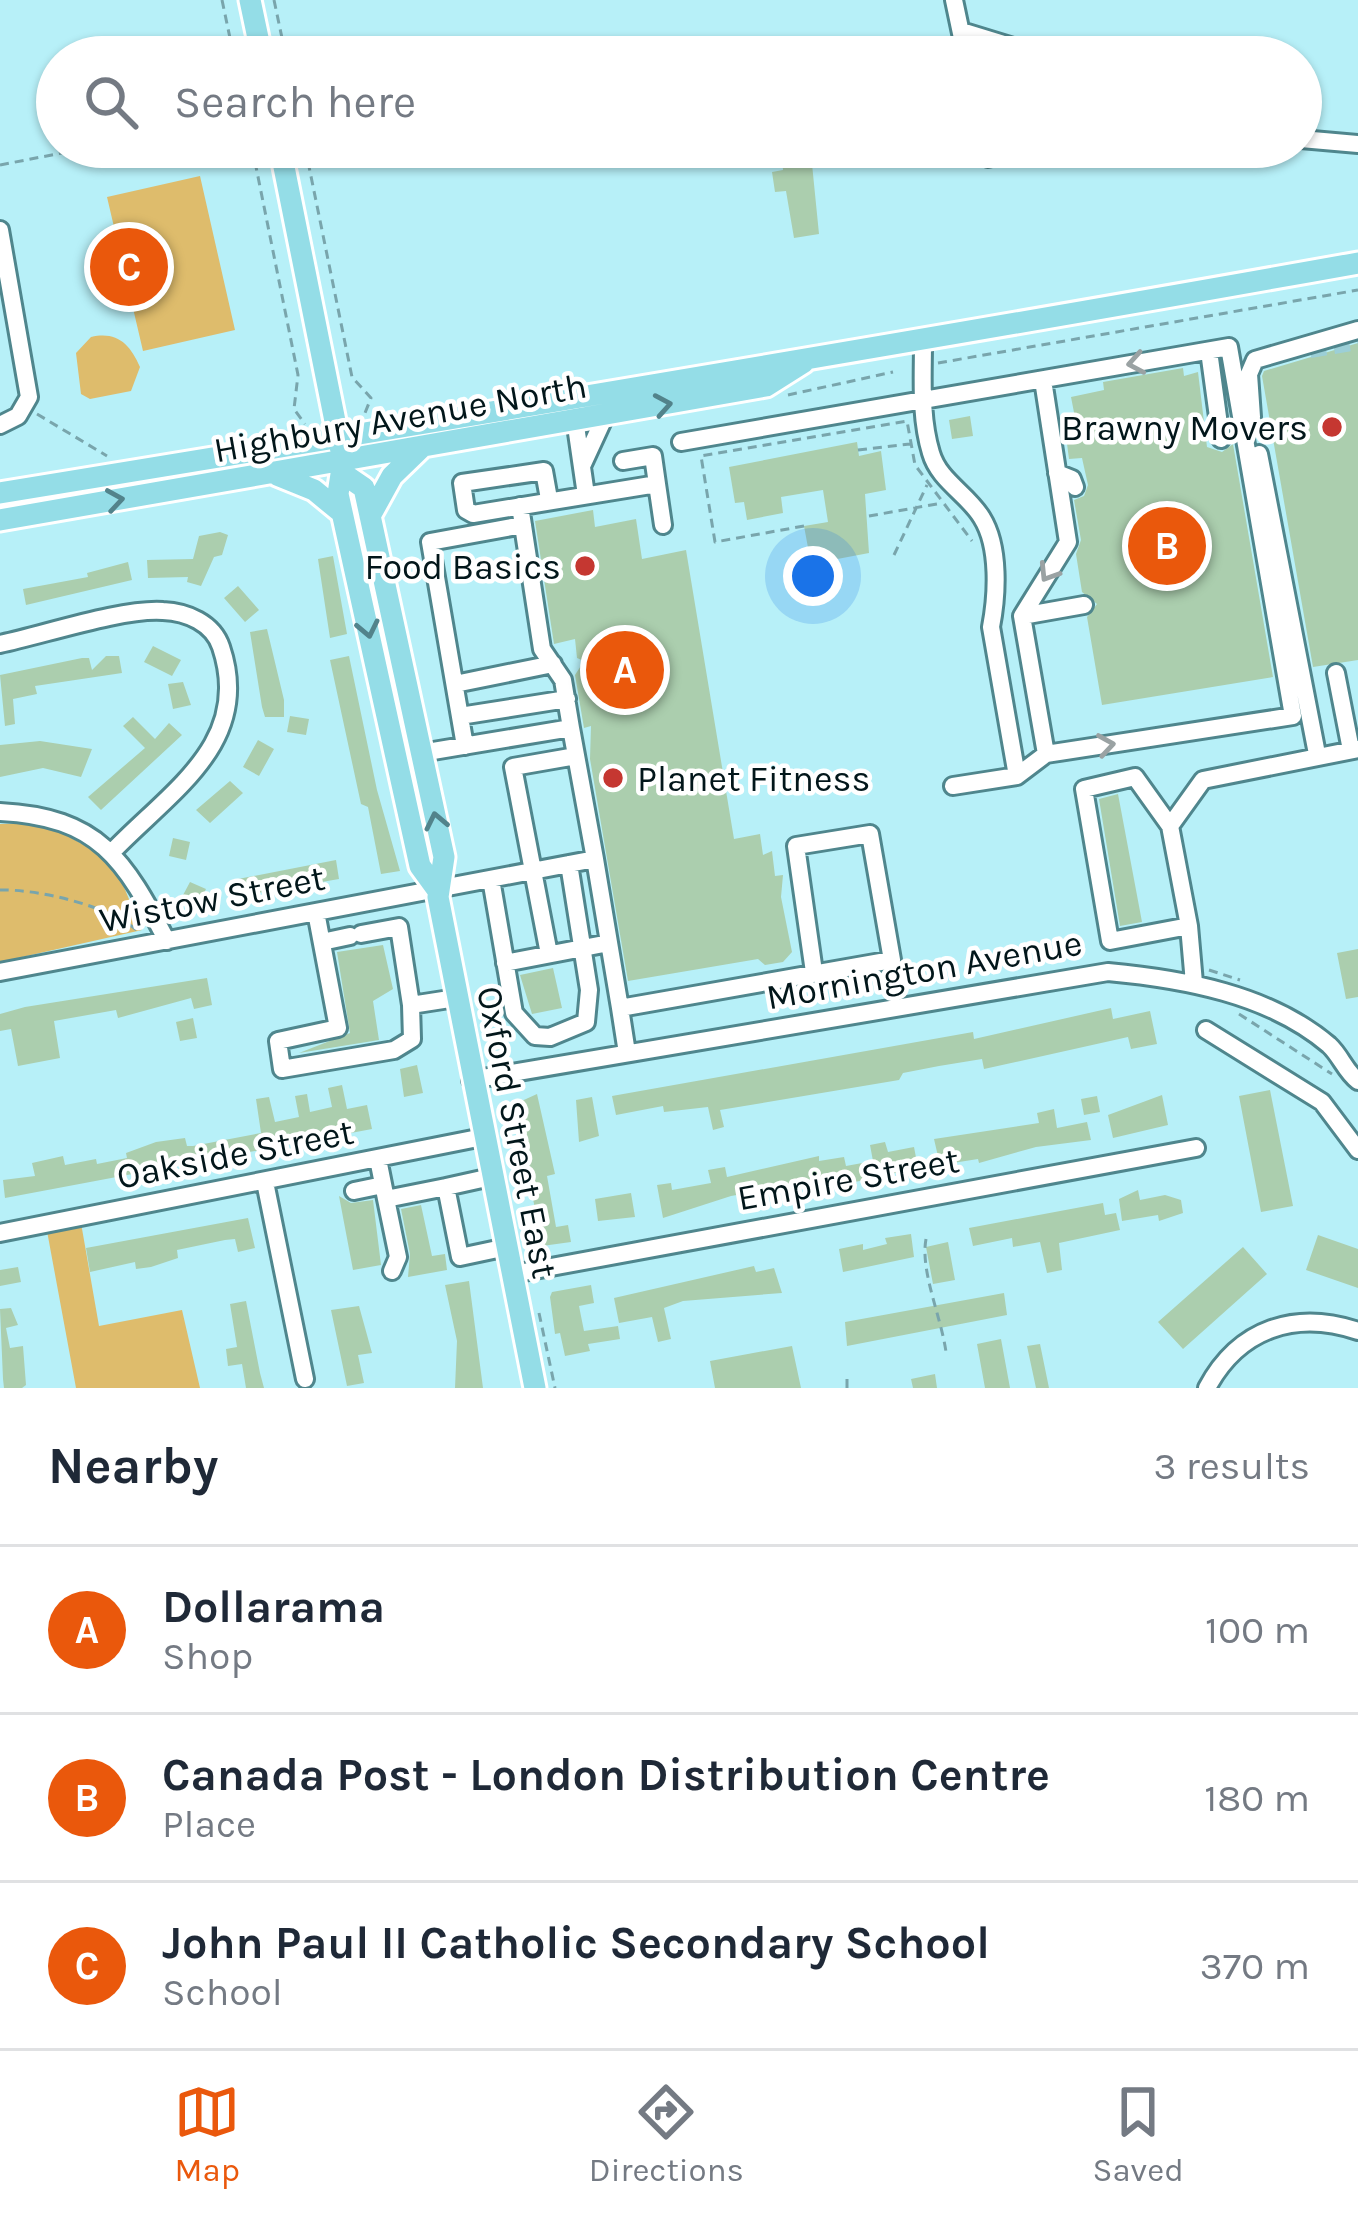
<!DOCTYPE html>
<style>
:root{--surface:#fff;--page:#f2f2f3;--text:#1f2937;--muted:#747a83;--line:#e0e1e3;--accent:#ea580c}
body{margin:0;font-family:Karla,sans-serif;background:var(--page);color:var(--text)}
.you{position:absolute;left:813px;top:576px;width:42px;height:42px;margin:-30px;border:9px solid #fff;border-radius:50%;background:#1a73e8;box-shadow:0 0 0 18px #1a73e833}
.badge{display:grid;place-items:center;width:78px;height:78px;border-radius:50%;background:var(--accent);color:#fff;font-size:39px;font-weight:700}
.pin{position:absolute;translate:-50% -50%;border:6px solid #fff;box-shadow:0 3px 12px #0006}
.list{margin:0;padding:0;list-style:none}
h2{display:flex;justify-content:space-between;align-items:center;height:156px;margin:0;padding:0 48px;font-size:51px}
h2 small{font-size:39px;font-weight:400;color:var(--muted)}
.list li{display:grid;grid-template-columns:78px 1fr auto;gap:36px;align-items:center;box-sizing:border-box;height:168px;padding:0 48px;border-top:3px solid var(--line)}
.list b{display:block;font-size:45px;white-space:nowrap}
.list p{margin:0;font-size:39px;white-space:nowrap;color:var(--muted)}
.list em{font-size:39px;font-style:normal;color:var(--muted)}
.icon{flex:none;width:66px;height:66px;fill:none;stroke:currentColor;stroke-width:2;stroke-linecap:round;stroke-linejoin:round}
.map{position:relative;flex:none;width:1358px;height:1388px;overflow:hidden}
.search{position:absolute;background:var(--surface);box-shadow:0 3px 9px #0004;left:36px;right:36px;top:36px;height:132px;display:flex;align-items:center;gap:30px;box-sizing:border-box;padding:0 42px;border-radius:66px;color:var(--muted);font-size:45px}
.sheet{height:660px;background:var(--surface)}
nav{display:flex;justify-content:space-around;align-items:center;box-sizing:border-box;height:168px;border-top:3px solid var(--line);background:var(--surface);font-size:33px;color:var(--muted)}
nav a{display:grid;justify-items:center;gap:6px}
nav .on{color:var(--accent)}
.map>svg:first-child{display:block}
.green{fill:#debc6c}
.building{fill:#abceae}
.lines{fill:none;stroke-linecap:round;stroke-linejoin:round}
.minor-tunnel{stroke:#9ccfd7;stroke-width:16;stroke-dasharray:16 8;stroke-linecap:butt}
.minor-casing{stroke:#4f868d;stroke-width:22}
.major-casing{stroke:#fff;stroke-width:27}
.path{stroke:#79a5ac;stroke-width:3;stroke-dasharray:9 6;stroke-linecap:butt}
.minor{stroke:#fff;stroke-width:16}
.major{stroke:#94dde7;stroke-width:21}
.oneway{stroke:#9aa2a3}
.oneway2{stroke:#52838b}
.poi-dot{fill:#c53731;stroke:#fff;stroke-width:4.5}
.labels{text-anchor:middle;stroke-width:9;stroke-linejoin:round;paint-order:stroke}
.street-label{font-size:36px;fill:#02161a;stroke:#fff}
.poi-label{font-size:36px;fill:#02161a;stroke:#fff;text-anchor:end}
</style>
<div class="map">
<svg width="1358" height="1388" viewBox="0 0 1358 1388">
<rect width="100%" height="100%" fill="#b7f0f8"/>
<path class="green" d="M200,176l35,154 -92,21 -36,-154z
M91,337c26,-6 39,7 49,30l-9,24 -41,8 -9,-5 -5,-41z
M44,823l69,38 29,69 -142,32v-138z
M81,1223l18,103 83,-16 18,78h-124l-29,-157z"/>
<path class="building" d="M756,39l4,18h-25l-2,-13z
M800,155l1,12 11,-3 7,70 -25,4 -8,-47 -11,1 -3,-20 11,-2 -1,-11z
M1358,343v317l-45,7 -51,-291 2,-5z
M1183,368l1,8 14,-4 9,75 15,5 11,-8 40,233 -171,28 -15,-88 10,-13 -15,-12 -6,-38 5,-14 -7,-40 10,-4 4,-11 -6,-27 -13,1 -3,-23 12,-3 -7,-36 33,-7 -1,-8z
M970,416l3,20 -21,3 -3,-19z
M857,442l2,14 22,-5 5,39 -21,4 4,59 -58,11 -7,-38 24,-4 -5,-32 -42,7 2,16 -36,7 -3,-18 -9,1 -6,-36z
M593,510l2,17 41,-8 6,40 44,-9 48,289 26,-5 3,21 9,-4 3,25 8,-1 -2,22 11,55 -9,10 -18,3 -7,-6 -130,22 -38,-222 1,-33 -7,2 -9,-53 9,-14 -7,-3 -2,-19 -21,5 -19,-123z
M220,532l8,3 -6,20 -8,2 -13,29 -14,-4 1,-5 -40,1 -1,-18 46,-1 6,-23z
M333,556l14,78 -17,4 -12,-79z
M128,562l4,18 -106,25 -3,-16 65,-12 -1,-4z
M238,586l21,24 -14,12 -21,-24z
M267,629l17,71v17h-19l-3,-10 -12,-75z
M153,646l28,14 -9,16 -28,-14z
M106,656h13l3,17 -87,13 2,8 -24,5 2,25 -10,2 -5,-51 82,-17h7l3,12z
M349,656l28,134 23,81 -19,3 -13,-67 -7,-3 -31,-144z
M183,682l8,23 -18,4 -5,-25z
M290,716l19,3 -3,16 -19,-3z
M133,717l22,22 14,-16 13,12 -81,75 -13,-13 57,-49 -22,-22z
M258,740l16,9 -15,27 -16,-9z
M40,741l52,8 -11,28 -38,-9 -43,9v-32z
M230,781l13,12 -33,30 -14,-13z
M1118,794l24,128 -22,4 -21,-127z
M173,838l17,4 -4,18 -17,-4z
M336,860l3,19 -103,18 -3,-17z
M190,882l16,7 -8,16 -16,-8z
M383,945l10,44 -20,12 6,39 -80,13 51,-20 -13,-81z
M1358,949v48l-12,2 -9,-46z
M553,968l9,40 -30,6 -12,-39z
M207,978l5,27 -18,4 -3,-11 -73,20 -2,-8 -62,11 6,37 -42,8 -7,-37 -11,2v-17l25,-7z
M1111,1008l2,11 37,-8 7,33 -26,5 -3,-12 -144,32 -2,-10 -43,7 -36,7 -4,7 -179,30 4,17 -11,3 -5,-23 -44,5 -1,-6 -47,9 -4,-19 361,-64 1,7z
M193,1018l4,20 -17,3 -4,-19z
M417,1065l6,28 -19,4 -4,-28z
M342,1085l5,24 20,-4 5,24 -367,69 -2,-18 32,-4 -3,-13 31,-7 2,9 31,-6 1,5 30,-6 -1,-5 30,-11 29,-4 2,8h6l68,-13 -5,-34 13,-2 6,25 24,-5 -4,-21 12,-2 3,18 22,-5 -4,-19z
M1270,1090l23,116 -32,6 -22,-116z
M537,1094l18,80 -8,2 9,51 12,-2 3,17 -29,4 -27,-142z
M1162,1095l6,30 -55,13 -5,-23z
M1097,1096l3,16 -16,3 -3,-16z
M592,1097l7,39 -20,6 -3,-42z
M1054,1109l3,19 30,-6 4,18 -55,7 -57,16 -1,-4 -38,6 -6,-26 105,-16 -2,-10z
M885,1142l3,10 26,-5 4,21 -63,14 -19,-4 -105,18 -68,22 -6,-33 14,-2 1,7 39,-7 -3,-13 17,-3 2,10 92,-21v5l25,-4 2,9 27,-5 -3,-16z
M1138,1190l2,10 25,-5 16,5 2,13 -24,8 -1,-6 -36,6 -3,-22z
M631,1193l4,24 -37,4 -3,-22z
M339,1196l12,7 22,-3 8,65 -28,5z
M1103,1203l2,12 11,-2 4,17 -61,13 3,27 -15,3 -7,-31 -27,5 -1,-9 -39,8 -4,-18z
M421,1205l11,51 13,-2 2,16 -39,7 2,-23 -9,-45z
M248,1218l7,30 -17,4 -3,-13 -10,1 -48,10 1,8 -27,9 -15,2 -1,-7 -45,10 -4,-24z
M911,1234l3,23 -71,15 -4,-23 24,-5v6l24,-6 -2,-6z
M1318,1235l40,14v39l-52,-18z
M948,1242l7,38 -22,4 -7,-37z
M1243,1247l24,27 -84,75 -25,-27z
M754,1266l2,6 18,-4 8,25 -99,8 -19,7 7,31 -13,3 -6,-25 -33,6 -5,-25z
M18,1267l3,15 -21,4v-16z
M469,1281l14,107h-28l2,-47 -12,-56z
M591,1285l3,18 -15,3 5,25 34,-5 2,13 -32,5 2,7 -25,5 -5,-23 -5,1 -5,-37 2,-5z
M1004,1293l3,22 -160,31 -2,-24z
M246,1301l14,72 4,15h-18l-4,-24 -14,2 -2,-17 11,-2 -7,-43z
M359,1306l13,47 -14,2 6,28 -17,3 -16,-76z
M11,1308l7,17 -12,3 4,20 13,-2 3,39 -4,3h-18l-1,-9 -3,-70z
M1001,1339l9,49h-25l-8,-44z
M1040,1344l9,44h-13l-9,-42z
M792,1346l9,42h-86l-5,-27z
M935,1374l2,14h-24l-2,-9z"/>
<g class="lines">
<path class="minor-tunnel" d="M1310,350l48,-8"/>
<defs>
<path id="minor" d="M954,0l12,57
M961,31l85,26
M1301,139l57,5
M985,147l3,11
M0,230l29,167 -11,19 -18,9
M923,342c0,36 -3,75 8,111 8,28 37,41 51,65 18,29 15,78 9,109l26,149
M1209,351l12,88
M1252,417l-3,-43 6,-14 103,-30
M575,419l11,76
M681,442l548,-95 64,369 -247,38 -24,-138 46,-74 -25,-162
M1259,454l58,300
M623,461l30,-5 4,28
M583,464l23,-50
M1057,473l15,6 3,8
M549,499l-5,-28 -82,12 4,27 7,4 184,-30 6,41
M1022,616l62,-11
M0,644c43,-9 123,-36 163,-33 24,1 50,12 58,36 32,95 -49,143 -108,204
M1336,673l15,77
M455,684l98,-20
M460,716l107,-17
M571,728l24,131
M465,746l-35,-204 93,-17
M421,753l150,-25 -8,-48 -21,-31 -22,-143
M953,786l64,-10 29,-22
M0,812c99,5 124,47 167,129
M1170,826l33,-46 155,-31
M491,879l23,134 21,23 15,1 36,-15 3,-32 -20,-126
M316,912l22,116 -60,13 4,28 112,-19 18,-11 -1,-34
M1189,926l-79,15 -26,-152 51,-12 35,49 19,100 5,57
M361,934l38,-7 12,78 45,-7
M322,942l28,-6
M549,954l-36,-187 63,-11
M505,963l104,-20
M0,972l595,-113 25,149
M1206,1030l116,72 36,48
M627,1053l-7,-45 272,-48 -22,-126 -74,12 18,126
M471,1080l637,-108c75,7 161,22 221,73 12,11 16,26 29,36
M378,1159l8,40 60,-12
M491,1177l-45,10 14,70 47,-10
M265,1182l40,197
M354,1191l29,-6
M386,1199l12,58 -6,14
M0,1233l483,-96
M513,1274l683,-126
M1207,1388c32,-60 89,-78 151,-57"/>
<path id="major" d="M250,0l12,57
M280,147l63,314 -5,33 82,372 16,22
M277,475l37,15 28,23
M345,475l19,13 80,369 -6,40 97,491
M0,493c453,-74 906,-149 1358,-230
M370,516l22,-40 31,-30
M0,520l766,-134 38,-24"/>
</defs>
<use href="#minor" class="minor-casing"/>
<use href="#major" class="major-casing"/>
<path class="path" d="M222,0l12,57
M274,0l12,57
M252,147l46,228 -4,34 11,15
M305,147l47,230 19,21 -6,15
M0,165l93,-18
M938,363l420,-73
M788,395l105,-23
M37,414l70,42
M858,450l52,-6
M869,516l73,-13
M804,526l-89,16 -14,-86 206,-35 8,44 57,76
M894,555l33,-70
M0,890c39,-1 110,16 139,42
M1209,970l31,10
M1239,1014l93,60
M926,1239c-6,32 15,77 20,113
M539,1313l16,75
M847,1388v-15"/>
<use href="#minor" class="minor"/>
<use href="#major" class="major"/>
</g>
<defs><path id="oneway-chevron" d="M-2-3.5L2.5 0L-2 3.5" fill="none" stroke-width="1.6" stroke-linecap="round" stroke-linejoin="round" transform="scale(3)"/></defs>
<g class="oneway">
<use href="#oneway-chevron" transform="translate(1136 363) rotate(170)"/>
<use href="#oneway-chevron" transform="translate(1048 573) rotate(122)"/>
<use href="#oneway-chevron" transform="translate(1106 745) rotate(-9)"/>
</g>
<g class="oneway2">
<use href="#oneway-chevron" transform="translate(663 405) rotate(-10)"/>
<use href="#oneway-chevron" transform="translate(115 500) rotate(-9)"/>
<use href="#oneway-chevron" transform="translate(368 629) rotate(78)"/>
<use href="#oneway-chevron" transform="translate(436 821) rotate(-102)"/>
</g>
<g class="poi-dot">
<circle cx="1332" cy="427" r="12"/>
<circle cx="585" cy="566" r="12"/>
<circle cx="613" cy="778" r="12"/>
</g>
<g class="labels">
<g class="street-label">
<text transform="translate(400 417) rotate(-10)" y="13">Highbury Avenue North</text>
<text transform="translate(212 898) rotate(-11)" y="13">Wistow Street</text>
<text transform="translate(924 969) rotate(-10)" y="13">Mornington Avenue</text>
<text transform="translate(518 1132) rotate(79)" y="13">Oxford Street East</text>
<text transform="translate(235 1153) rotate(-11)" y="13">Oakside Street</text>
<text transform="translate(848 1178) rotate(-10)" y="13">Empire Street</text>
</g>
<g class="poi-label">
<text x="1308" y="440">Brawny Movers</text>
<text x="561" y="579">Food Basics</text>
<text x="637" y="791" text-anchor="start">Planet Fitness</text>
</g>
</g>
</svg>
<div class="you"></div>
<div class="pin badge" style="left:625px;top:670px">A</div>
<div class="pin badge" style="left:1167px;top:546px">B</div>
<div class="pin badge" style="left:129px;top:267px">C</div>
<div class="search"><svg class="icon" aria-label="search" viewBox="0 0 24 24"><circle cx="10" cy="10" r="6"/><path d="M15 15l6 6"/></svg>Search here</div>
</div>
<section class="sheet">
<h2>Nearby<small>3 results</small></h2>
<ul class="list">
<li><span class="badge">A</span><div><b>Dollarama</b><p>Shop</p></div><em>100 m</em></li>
<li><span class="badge">B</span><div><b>Canada Post - London Distribution Centre</b><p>Place</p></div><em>180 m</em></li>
<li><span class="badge">C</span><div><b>John Paul II Catholic Secondary School</b><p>School</p></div><em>370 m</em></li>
</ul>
</section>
<nav>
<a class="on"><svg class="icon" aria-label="map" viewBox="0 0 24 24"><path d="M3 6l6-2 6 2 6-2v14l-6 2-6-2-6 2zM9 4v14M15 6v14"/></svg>Map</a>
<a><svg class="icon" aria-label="directions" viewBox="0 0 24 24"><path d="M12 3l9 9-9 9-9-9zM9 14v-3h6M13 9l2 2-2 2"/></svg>Directions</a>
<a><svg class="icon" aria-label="saved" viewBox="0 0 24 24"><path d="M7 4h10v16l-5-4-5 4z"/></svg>Saved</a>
</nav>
